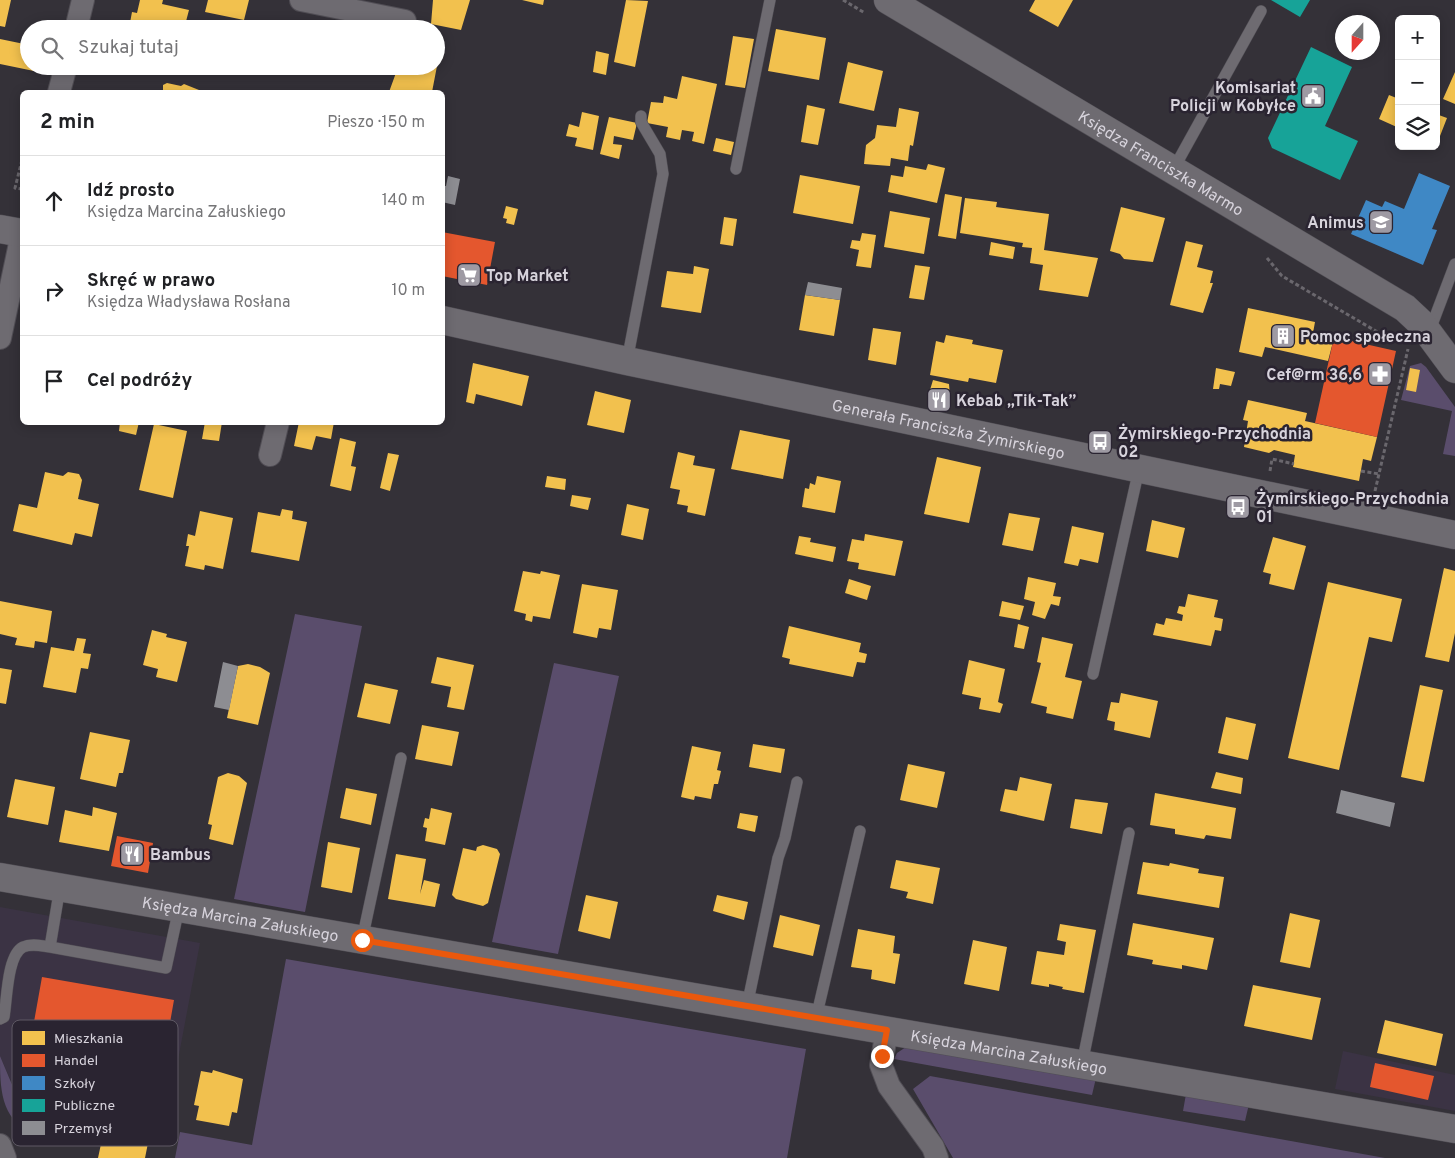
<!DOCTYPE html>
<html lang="pl">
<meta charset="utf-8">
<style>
:root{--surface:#fff;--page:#f6f6f6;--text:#202124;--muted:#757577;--line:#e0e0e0}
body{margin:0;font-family:Overpass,sans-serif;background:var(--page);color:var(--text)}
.controls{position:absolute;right:15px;top:15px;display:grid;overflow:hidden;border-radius:8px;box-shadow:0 2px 12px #0003}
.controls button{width:45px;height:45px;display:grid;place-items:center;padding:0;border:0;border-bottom:1px solid var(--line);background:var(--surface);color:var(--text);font:25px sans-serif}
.compass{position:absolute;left:1335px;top:15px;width:45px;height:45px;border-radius:50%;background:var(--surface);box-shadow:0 2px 12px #0003;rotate:201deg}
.stop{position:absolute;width:15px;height:15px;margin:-11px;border:4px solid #ea580c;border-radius:50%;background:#fff}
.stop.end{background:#ea580c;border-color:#fff;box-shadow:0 1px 5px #0008}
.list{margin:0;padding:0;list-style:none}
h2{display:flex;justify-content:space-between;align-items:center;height:65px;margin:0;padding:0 20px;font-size:21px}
h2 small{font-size:16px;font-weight:400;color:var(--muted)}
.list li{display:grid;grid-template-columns:32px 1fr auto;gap:15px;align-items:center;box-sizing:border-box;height:90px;padding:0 20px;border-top:1px solid var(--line)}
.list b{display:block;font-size:19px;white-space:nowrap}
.list p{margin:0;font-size:16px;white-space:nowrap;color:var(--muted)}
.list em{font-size:16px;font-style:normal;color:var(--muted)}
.icon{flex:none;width:28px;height:28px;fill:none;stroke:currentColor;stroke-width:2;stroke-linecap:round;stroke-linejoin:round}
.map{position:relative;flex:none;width:1455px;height:1158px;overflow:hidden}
.search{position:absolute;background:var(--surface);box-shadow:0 2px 12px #0003;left:20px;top:20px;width:425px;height:55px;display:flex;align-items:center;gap:12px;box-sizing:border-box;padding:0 18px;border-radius:28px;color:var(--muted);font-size:19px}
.panel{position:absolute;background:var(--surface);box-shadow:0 2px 12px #0003;left:20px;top:90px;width:425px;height:335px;border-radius:8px}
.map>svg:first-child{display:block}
.built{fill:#3b3344}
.green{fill:#5a4d6c}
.homes{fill:#f2c14e}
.shops{fill:#e4572e}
.schools{fill:#3f88c5}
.public{fill:#17a398}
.industry{fill:#8d8d92}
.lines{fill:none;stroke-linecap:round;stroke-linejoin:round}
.lane-casing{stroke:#514e55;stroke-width:12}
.street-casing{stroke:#514e55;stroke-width:24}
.secondary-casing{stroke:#514e55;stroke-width:29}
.path{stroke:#6a676d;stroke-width:3;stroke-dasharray:4 2.5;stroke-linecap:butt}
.lane{stroke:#6e6b71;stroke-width:11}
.street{stroke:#6e6b71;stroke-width:22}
.secondary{stroke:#6e6b71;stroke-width:28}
.route{stroke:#ea580c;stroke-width:6}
.labels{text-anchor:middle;stroke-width:5;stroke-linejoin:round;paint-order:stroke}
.poi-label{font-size:16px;font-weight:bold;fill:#d7d3dc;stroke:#2a2431;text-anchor:start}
.street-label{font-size:16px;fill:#d7d3dc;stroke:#2a2431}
.key{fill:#2a2431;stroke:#5e5964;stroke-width:1}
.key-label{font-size:14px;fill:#d7d3dc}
</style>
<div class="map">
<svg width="1455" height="1158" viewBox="0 0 1455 1158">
<rect width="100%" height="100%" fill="#343138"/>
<path class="built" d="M0,907l200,36 -35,186 -146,-30 -19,-43z
M1343,1051l112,24v36l-120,-22z"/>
<path class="green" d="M1421,363l5,4 29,40v49l-12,-2 9,-43 -51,-11 9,-34z
M295,614l67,12 -57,286 -71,-13z
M554,663l65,13 -61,278 -66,-12z
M286,959l520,90 -19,109h-612l5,-26 72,13z
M906,1047l190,31 -4,17 -198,-36 3,-6z
M0,1056l32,76c-32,-12 -32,-46 -32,-76z
M930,1076l455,82h-432l-40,-69z
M1186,1094l63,10 -4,17 -62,-10z"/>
<path class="homes" d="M0,0h11l-6,27 -5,-1z
M140,0h23l-1,4 27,6 -5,19 -55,-1 3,-16 5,1z
M208,0h41l-5,20 -39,-8z
M433,0h37l-9,30 -30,-6z
M522,0h22l-1,5z
M626,0l22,1 -13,66 -21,-5z
M1035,0h38l-15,27 -29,-16z
M353,23l16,2 12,4h-29z
M776,29l50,9 -7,42 -51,-9z
M733,36l21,3 -9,49 -20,-3z
M0,39l29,6v21h6l-1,5 -34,-7z
M596,51l13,3 -3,21 -13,-3z
M848,62l35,9 -9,40 -35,-8z
M253,66h31l-2,9 -30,-5z
M394,66h43l-5,26h-43l8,-22h-3z
M1455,72v32l-12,-5z
M682,76l35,8 -13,60 -12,-3 2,-9 -12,-2 -2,10 -14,-3 2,-10 -21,-4 4,-21 12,1 1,-7 13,3z
M167,83l14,3 3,-2 20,8h-41v-7z
M1389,95l10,4v29l-20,-9z
M807,105l18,4 -7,36 -17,-3z
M899,108l20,4 -6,34 -3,-1 -2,16 -17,-3 -1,8 -26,-2 2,-19 9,-7 2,-13 19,2z
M582,112l17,4 -6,34 -18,-4 2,-8 -11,-2 3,-12 10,3z
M1436,114l11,4 -7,18 -4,-1z
M609,117l28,6 -4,17 -19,-4 -1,8 9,1 -3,14 -19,-5z
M716,138l18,4 -3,13 -18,-4z
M928,164l17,4 -8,35 -49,-11 3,-17 12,2 2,-11 21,4z
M800,175l60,11 -7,38 -60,-11z
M945,194l17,3 -6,42 -18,-3z
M965,198l32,4 -1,5 53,7 -5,36 54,8 -10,39 -49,-7 4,-25 -13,-2 2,-15 -10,-1 1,-4 -63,-10z
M506,206l12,3 -4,16 -8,-2 1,-4 -4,-1z
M1121,207l44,11 -12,44 -29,-3 -4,-5 -10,-3z
M890,211l40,7 -6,36 -40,-7z
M724,217l13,2 -4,27 -13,-2z
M862,233l14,2 -5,33 -15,-2 3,-16 -9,-2 2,-8 8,1z
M1186,241l17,4 -6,22 16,4 -3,12h3l-10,30 -33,-8z
M991,242l24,5 -2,12 -24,-4z
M915,265l15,2 -6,33 -15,-2z
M694,266l15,3 -8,44 -40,-6 6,-36 26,3z
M805,295l35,5 -6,36 -35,-6z
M1248,308l67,14 -2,11 21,5 -6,23 -63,-14 -3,10 -23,-5z
M873,328l28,4 -5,33 -28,-5z
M946,335l27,5 -1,4 31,6 -7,33 -27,-5 -1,4 -38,-7 6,-34 8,2z
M473,363l56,13 -7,30 -46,-12 -2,10 -8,-2z
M1216,368l19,4 -4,14 -11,-2 -1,5h-6z
M1410,368l10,2 -4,22 -10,-2z
M933,380l16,4 1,13 -4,1 -2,-4 -14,-4z
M595,391l36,9 -7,33 -37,-8z
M1248,400l59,13 -2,8 72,16 -6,24 -8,-2 -4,22 -66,-14 2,-12 -21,-5 -5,3 -25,-6 4,-26 -5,-1z
M120,422h19l-3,13 -17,-4z
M205,422h17l-3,19 -17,-2z
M299,422h35l-3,17 -15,-3 -4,14 -18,-4z
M154,424l33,7 -14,67 -34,-8z
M740,430l50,10 -7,39 -52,-10z
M340,438l16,4 -5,24 5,1 -5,24 -21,-5z
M678,452l17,4 -2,9 22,4 -10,47 -18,-4 1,-6 -11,-2 3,-14 -10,-2z
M388,453l11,2 -9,36 -10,-3z
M937,457l44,10 -12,56 -45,-9z
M45,472l18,4 5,-4 11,2 3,6 -4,19 21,5 -7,33 -17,-4 -3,12 -59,-14 6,-27 18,4z
M547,476l19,3 -1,11 -20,-3z
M817,476l24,5 -6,32 -33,-6 3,-19 4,1 1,-6 5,2z
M572,495l19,3 -3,12 -18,-4z
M627,504l22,5 -6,31 -22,-5z
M282,509l11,2 -1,8 15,3 -8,39 -48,-9 7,-40 22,4z
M200,511l33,7 -10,51 -18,-4 -1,5 -19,-4 4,-20h-3l2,-12 7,2z
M1009,513l31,5 -7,33 -31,-6z
M1152,520l33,8 -7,30 -32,-7z
M1072,526l32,7 -6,30 -18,-4 -2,7 -14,-3z
M865,534l38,7 -8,35 -37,-7 1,-6 -12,-2 5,-22 12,2z
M799,536l12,2 -1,4 26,5 -3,15 -38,-8z
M1273,537l33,9 -12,44 -25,-6 2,-10 -8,-2z
M1444,568l11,3v62l-6,29 -24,-5z
M523,571l17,3 1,-3 19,4 -10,44 -17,-3 -1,6 -7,-2 1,-6 -12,-3z
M1028,577l28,6 -3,13 8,1 -2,9 -8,-2 -6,15 -13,-4 3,-13 -11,-3z
M849,579l22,7 -4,14 -22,-7z
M1328,582l74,17 -10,43 -23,-5 -30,133 -51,-12z
M582,584l36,6 -7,40 -12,-2 -2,10 -24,-5z
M1188,594l30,6 -4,17 9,2 -2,12 -6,-1 -4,16 -58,-11 3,-12 8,2 2,-7 16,3 1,-6 -6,-2 2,-7 6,1z
M0,601l52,10 -5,32 -12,-2 -1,7 -19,-3 2,-7 -17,-4z
M1002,601l22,5 -4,14 -21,-4z
M1018,624l11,3 -5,22 -10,-2z
M789,626l72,17 -2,9 8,2 -2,9 -8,-1 -4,15 -64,-13 1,-5 -8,-2z
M152,630l15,4 -1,3 21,5 -10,40 -21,-5 2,-8 -15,-4z
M1042,637l31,7 -8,33 17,4 -9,38 -27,-6 1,-6 -16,-4 10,-40 -4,-1z
M77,638l9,1 -3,14 8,1 -3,15 -7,-1 -5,25 -33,-6 8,-40 23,4z
M437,657l37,8 -10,45 -17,-3 4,-20 -20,-4z
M969,660l36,9 -7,33 5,2 -3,9 -21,-4 2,-11 -19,-4z
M248,664l12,3 10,6 -12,52 -31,-7 11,-52z
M0,668l12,2 -6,34 -6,-1z
M365,683l33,7 -8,34 -33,-7z
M1420,685l23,5 -19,92 -23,-5z
M1121,693l37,8 -8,37 -36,-8 1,-8 -8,-2 4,-18 8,1z
M1226,717l30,7 -8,36 -30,-7z
M422,725l37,7 -7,34 -37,-7z
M90,732l40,8 -7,33h-4l-3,14 -36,-8z
M753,744l32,5 -4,24 -32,-6z
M692,746l29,6 -4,18 4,1 -3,13h-4l-3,15 -16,-3 -1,4 -13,-3z
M908,764l37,8 -8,36 -37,-8z
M1216,772l27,6 -2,16 -30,-6z
M228,773l11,3 8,7 -14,62 -24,-6 3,-14 -4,-1 10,-47z
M1020,777l32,7 -8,37 -44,-10 5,-22 12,2z
M15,779l40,8 -7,38 -41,-8z
M346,788l31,6 -6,31 -31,-7z
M1155,793l81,15 -5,31 -25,-4 -2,4 -29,-5v-5l-25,-4z
M1075,799l33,4 -6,31 -32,-6z
M93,807l24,6 -8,38 -50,-9 6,-32 27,6z
M431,808l21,5 -7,32 -20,-4 2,-13 -4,-1 2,-9 4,1z
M740,813l18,3 -3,16 -18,-4z
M328,842l32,6 -8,45 -31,-6z
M483,845l14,4 3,5 -12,49 -5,3 -27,-7 -4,-4 11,-47 13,3 1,-4z
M396,854l30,5 -6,35 4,-14 16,4 -5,23 -47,-8z
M896,860l44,8 -7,36 -27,-6 2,-6 -18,-4z
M1143,862l26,4 1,-3 29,6 -1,4 26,4 -5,31 -82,-14z
M586,895l32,7 -8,37 -32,-8z
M717,895l31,7 -4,18 -31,-9z
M1290,913l30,7 -10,48 -30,-6z
M780,915l40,10 -7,31 -40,-9z
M1133,923l81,15 -7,32 -25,-5v4l-30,-5 1,-4 -26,-5z
M1060,924l36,6 -12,63 -22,-4 1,-2 -14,-3v3l-18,-3 6,-33 27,4 2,-13 -9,-2z
M858,929l37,7 -2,17 7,1 -5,30 -24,-5 1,-9 -21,-3z
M973,940l34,7 -8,44 -35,-7z
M1253,985l68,13 -9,42 -68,-14z
M1385,1020l58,14 -7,32 -59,-13z
M213,1070l30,9 -6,34 -5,-1 -3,14 -33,-6 3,-14 -5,-1 7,-34 11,2z
M108,1131l41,7 -4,20h-47l3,-14 4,1z"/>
<path class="shops" d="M442,232l53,10 -8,43 -45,-9z
M1334,337l62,14 -19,86 -62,-14z
M117,836l36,7 -5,30 -37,-7z
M42,977l132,23 -20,113 -112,-20 -15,-32z
M1375,1063l59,13 -6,24 -58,-13z"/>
<path class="schools" d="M1419,173l31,13 -18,43 5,1 -14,35 -72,-31 15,-34 16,7 3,-6 19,8z"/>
<path class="public" d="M1271,0h39l-10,17z
M1311,47l41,20 -27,59 33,15 -18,39 -68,-32 -4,-10z"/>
<path class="industry" d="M448,176l12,3 -5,26 -13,-3v-16h4z
M808,282l34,6 -2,12 -35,-5z
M223,662l15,4 -9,44 -15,-3z
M1341,790l54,13 -5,24 -54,-14z"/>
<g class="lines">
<defs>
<path id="lane" d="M736,169l34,-169
M1173,170l88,-159
M1430,330l25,-66
M627,361l36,-187 -3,-20 -19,-32v-6
M1093,674l46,-205
M60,887l-10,60 116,21 13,-60
M362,940l39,-182
M747,1006l31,-148 7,-20 12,-56
M816,1018l44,-187
M0,1019l4,-2c3,-17 3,-62 19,-70 9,-4 19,-1 27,0
M1082,1064l47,-231"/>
<path id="street" d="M301,0l104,21
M76,29l7,-29
M59,92l7,-26
M0,338l22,-104
M270,455l8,-33
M887,1030l-6,35 8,21 44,61 4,11
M0,1145l5,13"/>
<g id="secondary">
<path id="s1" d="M888,0l517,308 16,15 34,46"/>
<path d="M0,229l22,4"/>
<path id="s2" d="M442,320l185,41 828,174"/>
<path id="s3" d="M0,877l1455,252"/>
</g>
</defs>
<use href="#lane" class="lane-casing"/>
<use href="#street" class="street-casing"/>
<use href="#secondary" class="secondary-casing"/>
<path class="path" d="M843,0l22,13
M22,160l-7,28 7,1
M1267,258l15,18 104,61 13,2
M1270,471l2,-12 22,5
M1361,471l18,3
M1375,491l33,-142"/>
<use href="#lane" class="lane"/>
<use href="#street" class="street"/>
<use href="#secondary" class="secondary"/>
</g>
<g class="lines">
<path class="route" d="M362,940l525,90 -5,26"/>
</g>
<defs>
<symbol id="civic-square" viewBox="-11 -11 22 22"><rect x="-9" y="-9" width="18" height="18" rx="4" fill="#9e9aa3" stroke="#2a2431"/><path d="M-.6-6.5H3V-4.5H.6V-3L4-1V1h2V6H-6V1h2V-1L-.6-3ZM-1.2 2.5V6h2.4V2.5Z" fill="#fff"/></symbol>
<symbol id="school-square" viewBox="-11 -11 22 22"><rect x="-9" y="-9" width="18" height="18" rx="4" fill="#9e9aa3" stroke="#2a2431"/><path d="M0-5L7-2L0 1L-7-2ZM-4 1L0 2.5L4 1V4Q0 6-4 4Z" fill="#fff"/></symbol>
<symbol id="supermarket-square" viewBox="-11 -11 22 22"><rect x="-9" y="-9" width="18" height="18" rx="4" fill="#9e9aa3" stroke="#2a2431"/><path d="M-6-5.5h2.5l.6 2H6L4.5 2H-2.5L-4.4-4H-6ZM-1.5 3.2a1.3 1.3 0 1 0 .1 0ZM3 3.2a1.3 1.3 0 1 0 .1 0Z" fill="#fff"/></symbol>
<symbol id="building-square" viewBox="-11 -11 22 22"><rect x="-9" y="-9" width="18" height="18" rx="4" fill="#9e9aa3" stroke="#2a2431"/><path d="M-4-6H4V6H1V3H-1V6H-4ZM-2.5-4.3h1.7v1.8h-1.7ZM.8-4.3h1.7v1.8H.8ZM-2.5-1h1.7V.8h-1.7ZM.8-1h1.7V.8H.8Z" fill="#fff"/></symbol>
<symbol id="pharmacy-square" viewBox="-11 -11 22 22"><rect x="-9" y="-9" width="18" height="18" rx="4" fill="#9e9aa3" stroke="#2a2431"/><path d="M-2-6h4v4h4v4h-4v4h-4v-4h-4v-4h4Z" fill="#fff"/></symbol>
<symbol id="restaurant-square" viewBox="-11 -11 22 22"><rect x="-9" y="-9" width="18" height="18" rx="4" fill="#9e9aa3" stroke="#2a2431"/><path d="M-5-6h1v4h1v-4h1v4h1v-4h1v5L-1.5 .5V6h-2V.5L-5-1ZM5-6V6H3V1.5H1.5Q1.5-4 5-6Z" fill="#fff"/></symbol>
<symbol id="bus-square" viewBox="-11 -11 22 22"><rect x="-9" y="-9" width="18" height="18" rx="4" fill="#9e9aa3" stroke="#2a2431"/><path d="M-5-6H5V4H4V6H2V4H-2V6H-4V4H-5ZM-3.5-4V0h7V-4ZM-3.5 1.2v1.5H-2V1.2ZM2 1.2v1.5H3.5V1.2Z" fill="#fff"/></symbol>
</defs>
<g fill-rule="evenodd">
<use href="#civic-square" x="1299" y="82" width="28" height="28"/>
<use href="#school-square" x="1367" y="208" width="28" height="28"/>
<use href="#supermarket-square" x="455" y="261" width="28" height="28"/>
<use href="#building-square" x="1269" y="322" width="28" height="28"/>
<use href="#pharmacy-square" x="1366" y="360" width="28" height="28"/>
<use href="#restaurant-square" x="925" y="386" width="28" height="28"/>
<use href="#bus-square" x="1086" y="428" width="28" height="28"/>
<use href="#bus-square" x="1224" y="493" width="28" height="28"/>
<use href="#restaurant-square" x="118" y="840" width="28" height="28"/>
</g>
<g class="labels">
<g class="poi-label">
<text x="1296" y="93" text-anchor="end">Komisariat<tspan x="1296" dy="18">Policji w Kobyłce</tspan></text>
<text x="1364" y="228" text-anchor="end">Animus</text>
<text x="486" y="281">Top Market</text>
<text x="1300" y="342">Pomoc społeczna</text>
<text x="1362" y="380" text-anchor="end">Cef@rm 36,6</text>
<text x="956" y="406">Kebab „Tik-Tak”</text>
<text x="1118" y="439">Żymirskiego-Przychodnia<tspan x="1118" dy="18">02</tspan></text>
<text x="1256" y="504">Żymirskiego-Przychodnia<tspan x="1256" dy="18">01</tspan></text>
<text x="150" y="860">Bambus</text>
</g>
<g class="street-label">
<text dy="6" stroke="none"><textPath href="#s1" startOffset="318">Księdza Franciszka Marmo</textPath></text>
<text dy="6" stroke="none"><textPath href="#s2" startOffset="518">Generała Franciszka Żymirskiego</textPath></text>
<text dy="6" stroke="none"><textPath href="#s3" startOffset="244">Księdza Marcina Załuskiego</textPath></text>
<text dy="6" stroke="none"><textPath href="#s3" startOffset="1024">Księdza Marcina Załuskiego</textPath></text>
</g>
</g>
<rect x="12" y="1020" width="166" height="126" rx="8" class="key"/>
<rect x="22" y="1031" width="23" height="14" fill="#f2c14e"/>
<rect x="22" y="1054" width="23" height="13" fill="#e4572e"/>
<rect x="22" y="1076" width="23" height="14" fill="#3f88c5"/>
<rect x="22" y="1099" width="23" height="13" fill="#17a398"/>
<rect x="22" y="1121" width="23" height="14" fill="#8d8d92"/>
<g class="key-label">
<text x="54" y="1043">Mieszkania</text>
<text x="54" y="1065">Handel</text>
<text x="54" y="1088">Szkoły</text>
<text x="54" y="1110">Publiczne</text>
<text x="54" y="1133">Przemysł</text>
</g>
</svg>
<div class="controls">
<button>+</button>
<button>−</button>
<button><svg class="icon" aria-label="layers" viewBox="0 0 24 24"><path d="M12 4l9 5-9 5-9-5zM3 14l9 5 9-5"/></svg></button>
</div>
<svg class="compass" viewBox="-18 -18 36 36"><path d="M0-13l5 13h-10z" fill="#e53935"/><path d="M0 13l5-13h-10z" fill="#757577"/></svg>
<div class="stop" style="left:362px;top:940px"></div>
<div class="stop end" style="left:882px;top:1056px"></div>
<div class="search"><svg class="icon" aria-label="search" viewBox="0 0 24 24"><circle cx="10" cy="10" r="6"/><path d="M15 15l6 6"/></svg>Szukaj tutaj</div>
<section class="panel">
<h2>2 min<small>Pieszo · 150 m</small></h2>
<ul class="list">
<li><svg class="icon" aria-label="ahead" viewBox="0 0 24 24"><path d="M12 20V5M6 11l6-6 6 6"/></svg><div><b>Idź prosto</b><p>Księdza Marcina Załuskiego</p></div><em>140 m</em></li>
<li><svg class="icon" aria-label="right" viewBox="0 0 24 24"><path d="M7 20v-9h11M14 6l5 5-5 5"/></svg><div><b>Skręć w prawo</b><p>Księdza Władysława Rosłana</p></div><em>10 m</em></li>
<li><svg class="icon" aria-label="arrive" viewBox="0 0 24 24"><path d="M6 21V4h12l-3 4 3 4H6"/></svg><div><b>Cel podróży</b></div></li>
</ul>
</section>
</div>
